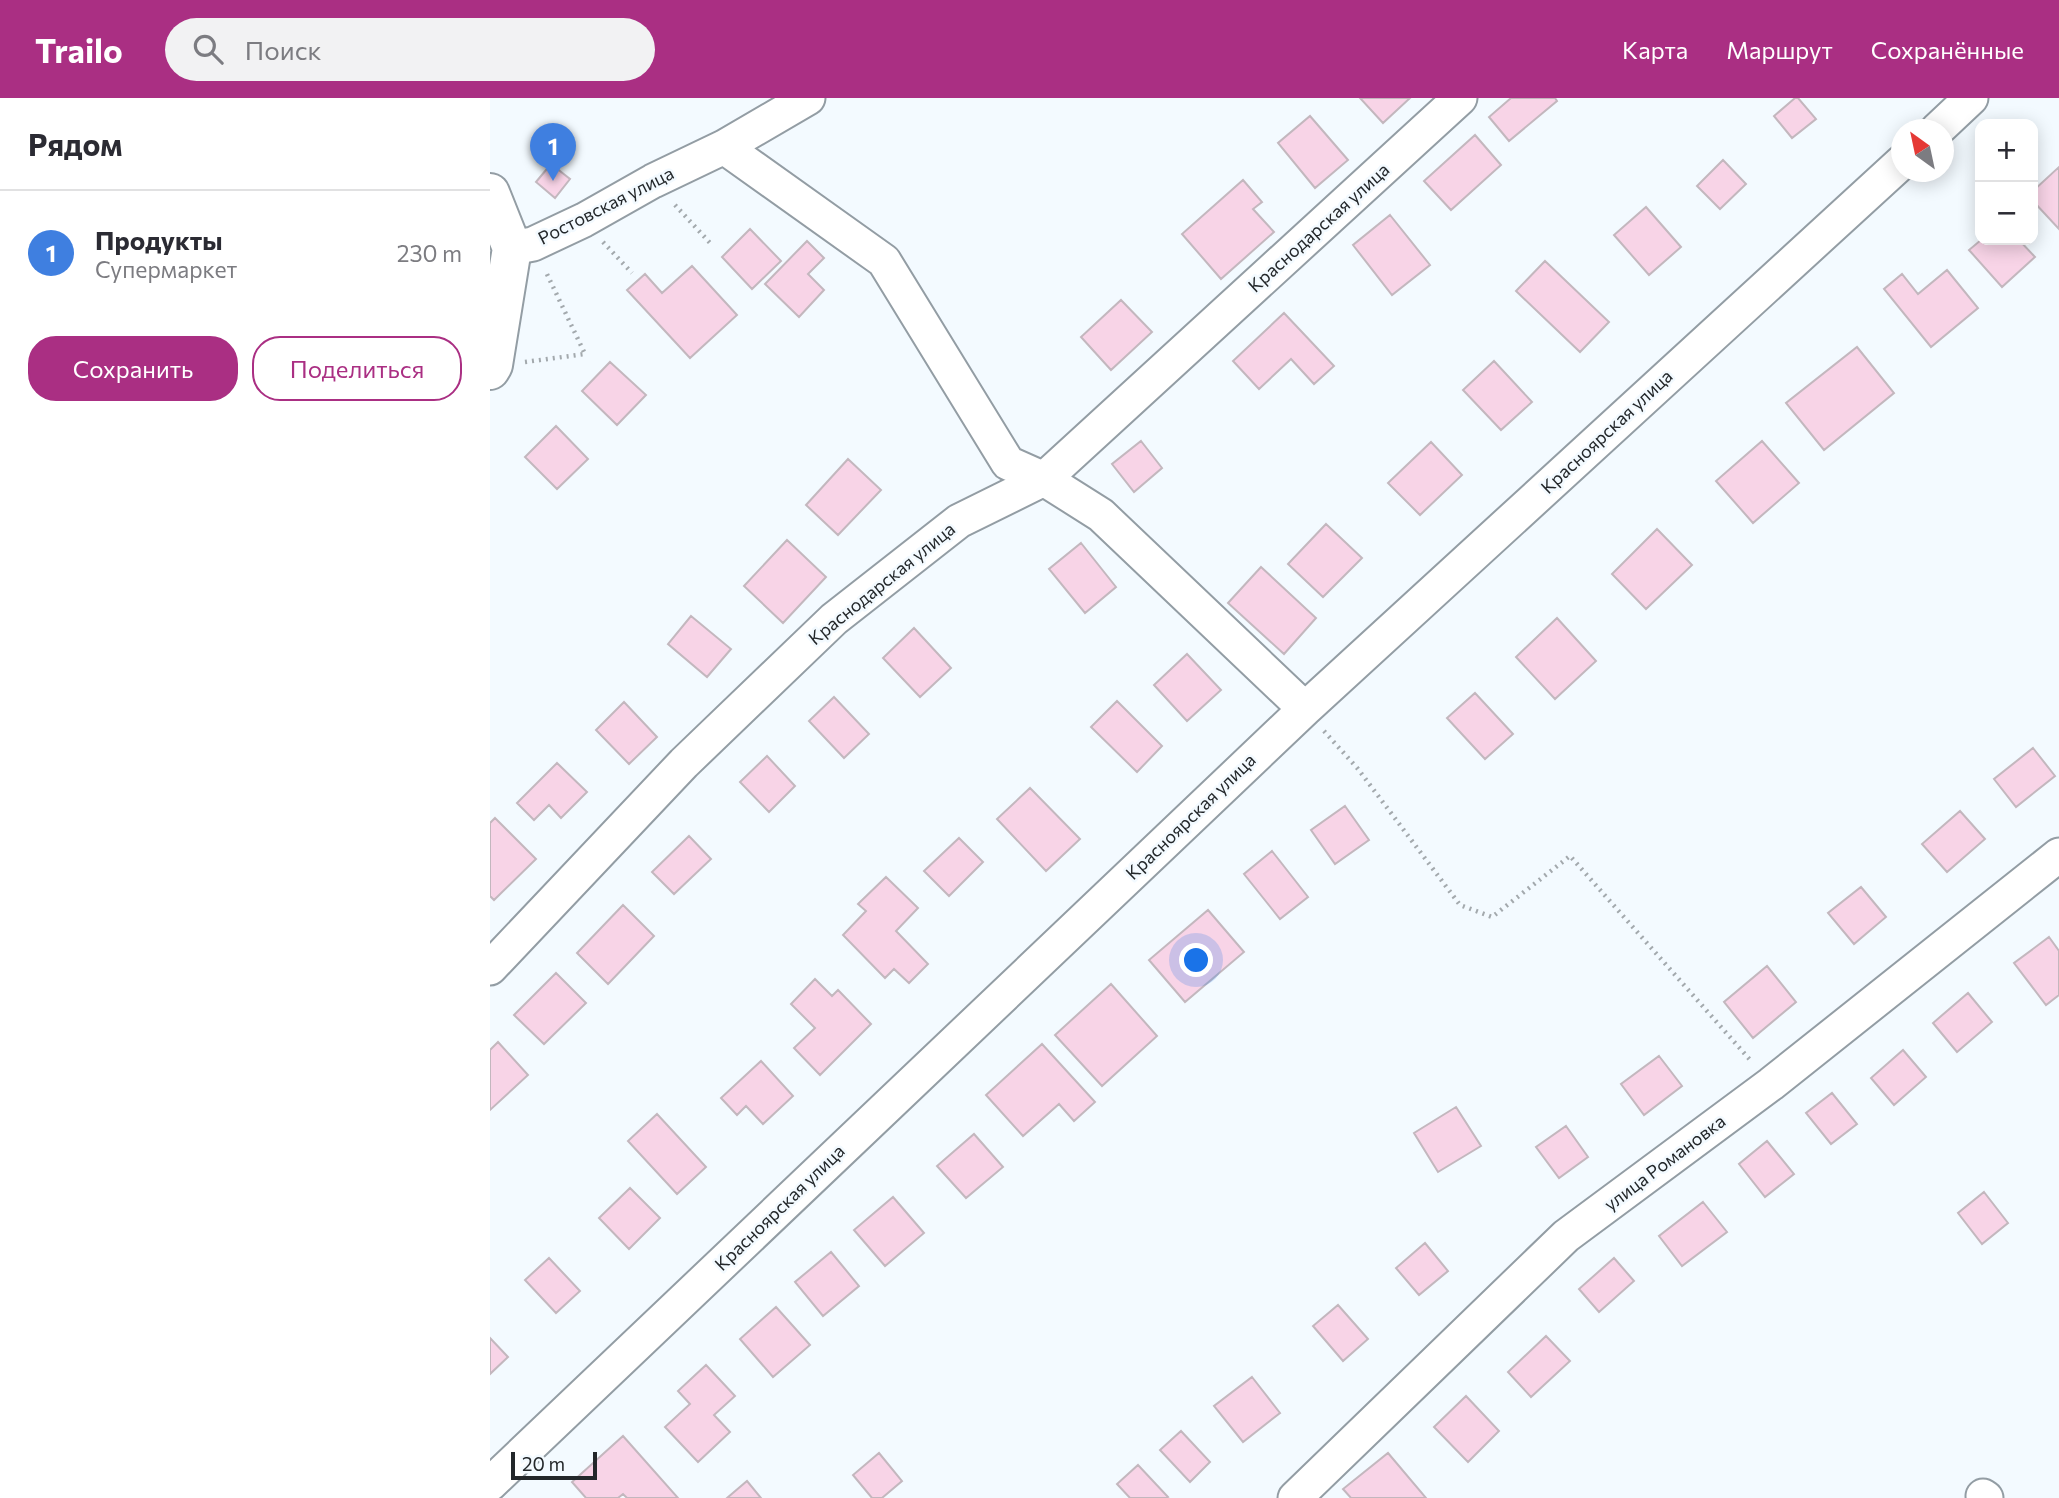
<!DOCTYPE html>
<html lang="ru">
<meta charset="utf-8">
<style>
:root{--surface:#fff;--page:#f2f2f3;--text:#2b2b33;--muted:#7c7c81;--line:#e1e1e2;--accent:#aa2f83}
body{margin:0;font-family:Commissioner,sans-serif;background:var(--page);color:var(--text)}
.controls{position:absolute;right:21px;top:21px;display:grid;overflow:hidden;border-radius:14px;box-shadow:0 4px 18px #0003}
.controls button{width:63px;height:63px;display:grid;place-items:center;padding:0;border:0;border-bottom:2px solid var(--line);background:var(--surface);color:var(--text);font:35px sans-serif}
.compass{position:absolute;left:1401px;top:21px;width:63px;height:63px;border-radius:50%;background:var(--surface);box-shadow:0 4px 18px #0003;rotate:327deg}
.scale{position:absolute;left:21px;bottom:18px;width:86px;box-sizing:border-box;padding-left:7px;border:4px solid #23272a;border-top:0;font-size:19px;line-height:24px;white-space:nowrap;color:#23272a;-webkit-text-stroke:5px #f3faff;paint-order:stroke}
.you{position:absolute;left:707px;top:863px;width:24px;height:24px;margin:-18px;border:5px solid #fff;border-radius:50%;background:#1a73e8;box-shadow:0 0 0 10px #1a73e833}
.badge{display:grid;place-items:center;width:46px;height:46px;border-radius:50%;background:var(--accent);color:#fff;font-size:23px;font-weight:700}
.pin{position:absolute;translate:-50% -58px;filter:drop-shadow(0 2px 4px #0008)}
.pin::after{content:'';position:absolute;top:37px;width:24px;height:21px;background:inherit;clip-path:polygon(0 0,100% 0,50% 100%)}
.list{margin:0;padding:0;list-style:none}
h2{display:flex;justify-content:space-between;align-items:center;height:91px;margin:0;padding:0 28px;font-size:30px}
h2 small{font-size:23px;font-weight:400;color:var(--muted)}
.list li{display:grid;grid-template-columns:46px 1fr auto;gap:21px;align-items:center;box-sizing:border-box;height:126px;padding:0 28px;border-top:2px solid var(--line)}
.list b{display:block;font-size:26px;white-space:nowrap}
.list p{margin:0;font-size:23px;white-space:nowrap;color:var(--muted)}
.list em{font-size:23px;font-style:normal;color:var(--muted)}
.actions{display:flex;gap:14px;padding:21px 28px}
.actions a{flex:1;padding:16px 0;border:2px solid var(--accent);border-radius:28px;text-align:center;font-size:24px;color:var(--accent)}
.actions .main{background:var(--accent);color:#fff}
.icon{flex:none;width:38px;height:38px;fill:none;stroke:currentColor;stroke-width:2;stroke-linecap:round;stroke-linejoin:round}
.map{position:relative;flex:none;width:1569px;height:1400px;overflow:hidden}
header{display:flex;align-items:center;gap:42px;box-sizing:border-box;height:98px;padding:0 35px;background:var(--accent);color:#fff}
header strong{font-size:33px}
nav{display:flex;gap:38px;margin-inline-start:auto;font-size:24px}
.search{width:490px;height:63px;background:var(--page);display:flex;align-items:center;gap:18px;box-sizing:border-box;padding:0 24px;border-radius:38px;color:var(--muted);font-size:26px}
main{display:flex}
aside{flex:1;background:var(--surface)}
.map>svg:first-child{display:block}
.building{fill:#f8d4e7;stroke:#c3b7be;stroke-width:2}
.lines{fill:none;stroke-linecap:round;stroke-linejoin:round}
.minor-casing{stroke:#939da4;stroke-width:37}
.tertiary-casing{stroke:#939da4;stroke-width:42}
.path{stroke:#a3a9ad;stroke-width:4.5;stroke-dasharray:2 5;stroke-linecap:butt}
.minor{stroke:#fff;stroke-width:33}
.tertiary{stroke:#fff;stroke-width:38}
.labels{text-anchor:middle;stroke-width:5;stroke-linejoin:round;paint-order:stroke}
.street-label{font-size:18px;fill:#23272a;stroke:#f3faff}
</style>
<header>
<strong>Trailo</strong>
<div class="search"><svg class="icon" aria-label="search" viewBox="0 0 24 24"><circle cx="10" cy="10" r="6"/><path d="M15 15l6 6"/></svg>Поиск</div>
<nav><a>Карта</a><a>Маршрут</a><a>Сохранённые</a></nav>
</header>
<main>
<aside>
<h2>Рядом<small></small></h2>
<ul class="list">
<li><span class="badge" style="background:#3f7fe0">1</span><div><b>Продукты</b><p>Супермаркет</p></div><em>230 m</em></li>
</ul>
<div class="actions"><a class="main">Сохранить</a><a>Поделиться</a></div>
</aside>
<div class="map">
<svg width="1569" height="1400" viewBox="0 0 1569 1400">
<rect width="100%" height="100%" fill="#f3faff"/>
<path class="building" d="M870,0h50l-27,25z
M1021,0h44l2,3 -48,40 -20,-24z
M1305,0h3l18,21 -24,19 -18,-22z
M820,18l38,44 -33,28 -37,-45z
M985,37l26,30 -50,45 -27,-29z
M1233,62l23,24 -26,25 -23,-23z
M61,66l19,15 -15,19 -19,-16z
M1569,69v62l-26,-28v-10z
M753,82l19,22 -9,7 21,23 -53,47 -39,-45z
M1156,109l35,40 -32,28 -35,-40z
M900,117l40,50 -38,30 -39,-50z
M260,131l31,32 -29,28 -30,-32z
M1491,142h38l16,17 -33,30 -33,-37z
M317,143l17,17 -16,16 16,16 -25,27 -34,-33z
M1055,163l64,61 -29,30 -64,-61z
M202,168l45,49 -47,43 -63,-68 18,-16 17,19z
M1457,172l31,38 -47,39 -47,-58 18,-15 16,20z
M631,202l31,32 -41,38 -30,-33z
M794,215l50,53 -20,18 -23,-25 -32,30 -26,-28z
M1367,249l37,46 -70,57 -38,-47z
M1004,263l38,41 -31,28 -38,-40z
M120,264l36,33 -29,30 -35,-34z
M66,328l32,33 -31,30 -32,-32z
M651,343l21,27 -28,24 -22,-28z
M1272,343l37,42 -46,40 -37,-42z
M941,344l31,33 -42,40 -32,-32z
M358,361l33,31 -43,45 -32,-30z
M836,426l36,34 -39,39 -35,-33z
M1167,431l35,36 -46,44 -34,-35z
M297,442l39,37 -43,46 -39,-37z
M591,445l35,44 -31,26 -36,-44z
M771,469l55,51 -32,36 -56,-51z
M201,518l40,33 -24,28 -39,-33z
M1067,520l39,43 -41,38 -39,-42z
M424,530l37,40 -31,29 -37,-39z
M697,556l34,36 -34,31 -33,-36z
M985,595l38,41 -28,25 -38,-41z
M344,599l35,37 -25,24 -35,-37z
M627,603l45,45 -25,26 -46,-45z
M134,604l33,35 -28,27 -33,-34z
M1543,650l22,28 -39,31 -22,-28z
M277,658l28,30 -26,26 -29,-30z
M67,665l30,29 -26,26 -12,-13 -15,15 -17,-17z
M540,690l50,51 -34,32 -49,-52z
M855,708l24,34 -34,24 -24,-34z
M1470,713l25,28 -38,33 -25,-28z
M5,720l41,41 -42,41 -4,-4v-73z
M199,738l22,23 -37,35 -22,-22z
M469,740l24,24 -34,34 -25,-25z
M782,753l36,46 -28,22 -36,-45z
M396,779l32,31 -22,23 32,33 -19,19 -15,-14 -9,9 -42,-43 23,-24 -8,-7z
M1371,789l25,30 -32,27 -26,-31z
M133,807l31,31 -46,48 -31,-31z
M718,812l36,42 -59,50 -36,-42z
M1559,839l10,14v44l-13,10 -32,-42z
M1277,868l29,36 -43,36 -29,-36z
M66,875l30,30 -42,41 -30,-29z
M325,881l17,17 6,-6 33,34 -51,51 -26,-27 21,-20 -24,-24z
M621,886l46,52 -55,50 -47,-51z
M1478,895l24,29 -35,30 -24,-29z
M8,944l30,33 -38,35v-60z
M552,946l53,58 -21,19 -15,-17 -36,32 -37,-41z
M1413,952l23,27 -32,28 -23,-27z
M1169,958l23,30 -38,29 -23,-31z
M271,963l32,35 -30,28 -17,-18 -9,9 -16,-17z
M1342,995l25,31 -26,20 -25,-31z
M966,1009l25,39 -43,26 -24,-39z
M167,1016l49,53 -29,27 -49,-53z
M1076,1028l22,31 -29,21 -23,-31z
M484,1036l29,33 -37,31 -29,-32z
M1277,1043l27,33 -29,23 -26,-33z
M140,1090l30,30 -31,31 -30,-31z
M1494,1094l24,31 -26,21 -24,-31z
M403,1099l31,36 -39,33 -31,-36z
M1213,1104l24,30 -45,34 -23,-30z
M935,1145l23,28 -29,24 -23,-27z
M341,1154l28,34 -36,30 -28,-34z
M59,1160l31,33 -24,22 -31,-33z
M1124,1160l20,23 -35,31 -20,-23z
M848,1207l30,34 -25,22 -30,-35z
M286,1209l34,38 -37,32 -33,-38z
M1056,1238l24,25 -39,36 -23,-25z
M0,1240l18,19 -18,17z
M216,1267l29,31 -21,19 16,17 -32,30 -33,-35 25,-23 -12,-13z
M762,1279l28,36 -37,29 -29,-36z
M976,1298l33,35 -31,31 -34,-35z
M691,1333l29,31 -20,20 -30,-32z
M133,1338l55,62h-51l-4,-4 -5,4h-32l-14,-16z
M389,1355l23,28 -20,17h-10l-19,-23z
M898,1355l38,45h-75l-8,-9z
M648,1367l30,32 -2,1h-36l-13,-14z
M257,1383l14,17h-34z"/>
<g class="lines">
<defs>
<path id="minor" d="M1447,32l34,-32
M234,49l160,114 124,202 36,16 57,36 204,194
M22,150l21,-4 51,-24 69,-39 71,-34 84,-49
M0,870l194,-205 150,-144 125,-98 85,-42 416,-381
M0,1386l815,-775 597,-547
M1493,1398l3,2
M805,1400l271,-262 205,-152 288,-229"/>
<path id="tertiary" d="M0,95l22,55 -19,117 -3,5"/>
</defs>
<use href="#minor" class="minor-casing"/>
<use href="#tertiary" class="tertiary-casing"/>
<path class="path" d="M185,107l36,39
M113,144l29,31
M35,264l60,-8 -39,-82
M834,633l34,38 102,136 32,12 78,-61 182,206"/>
<use href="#minor" class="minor"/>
<use href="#tertiary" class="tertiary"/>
</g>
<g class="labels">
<g class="street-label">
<text transform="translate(116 108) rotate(-27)" y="6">Ростовская улица</text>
<text transform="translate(829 130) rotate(-42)" y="6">Краснодарская улица</text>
<text transform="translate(1117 334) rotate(-43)" y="6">Красноярская улица</text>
<text transform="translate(392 486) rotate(-39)" y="6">Краснодарская улица</text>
<text transform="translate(701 719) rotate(-44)" y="6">Красноярская улица</text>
<text transform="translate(1175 1065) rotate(-37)" y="6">улица Романовка</text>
<text transform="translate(290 1110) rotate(-44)" y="6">Красноярская улица</text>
</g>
</g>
</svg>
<div class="controls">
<button>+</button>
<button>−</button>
</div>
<svg class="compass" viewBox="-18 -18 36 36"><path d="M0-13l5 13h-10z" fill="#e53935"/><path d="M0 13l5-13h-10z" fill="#7c7c81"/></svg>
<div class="scale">20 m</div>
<div class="you"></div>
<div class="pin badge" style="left:63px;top:83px;background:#3f7fe0">1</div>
</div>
</main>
